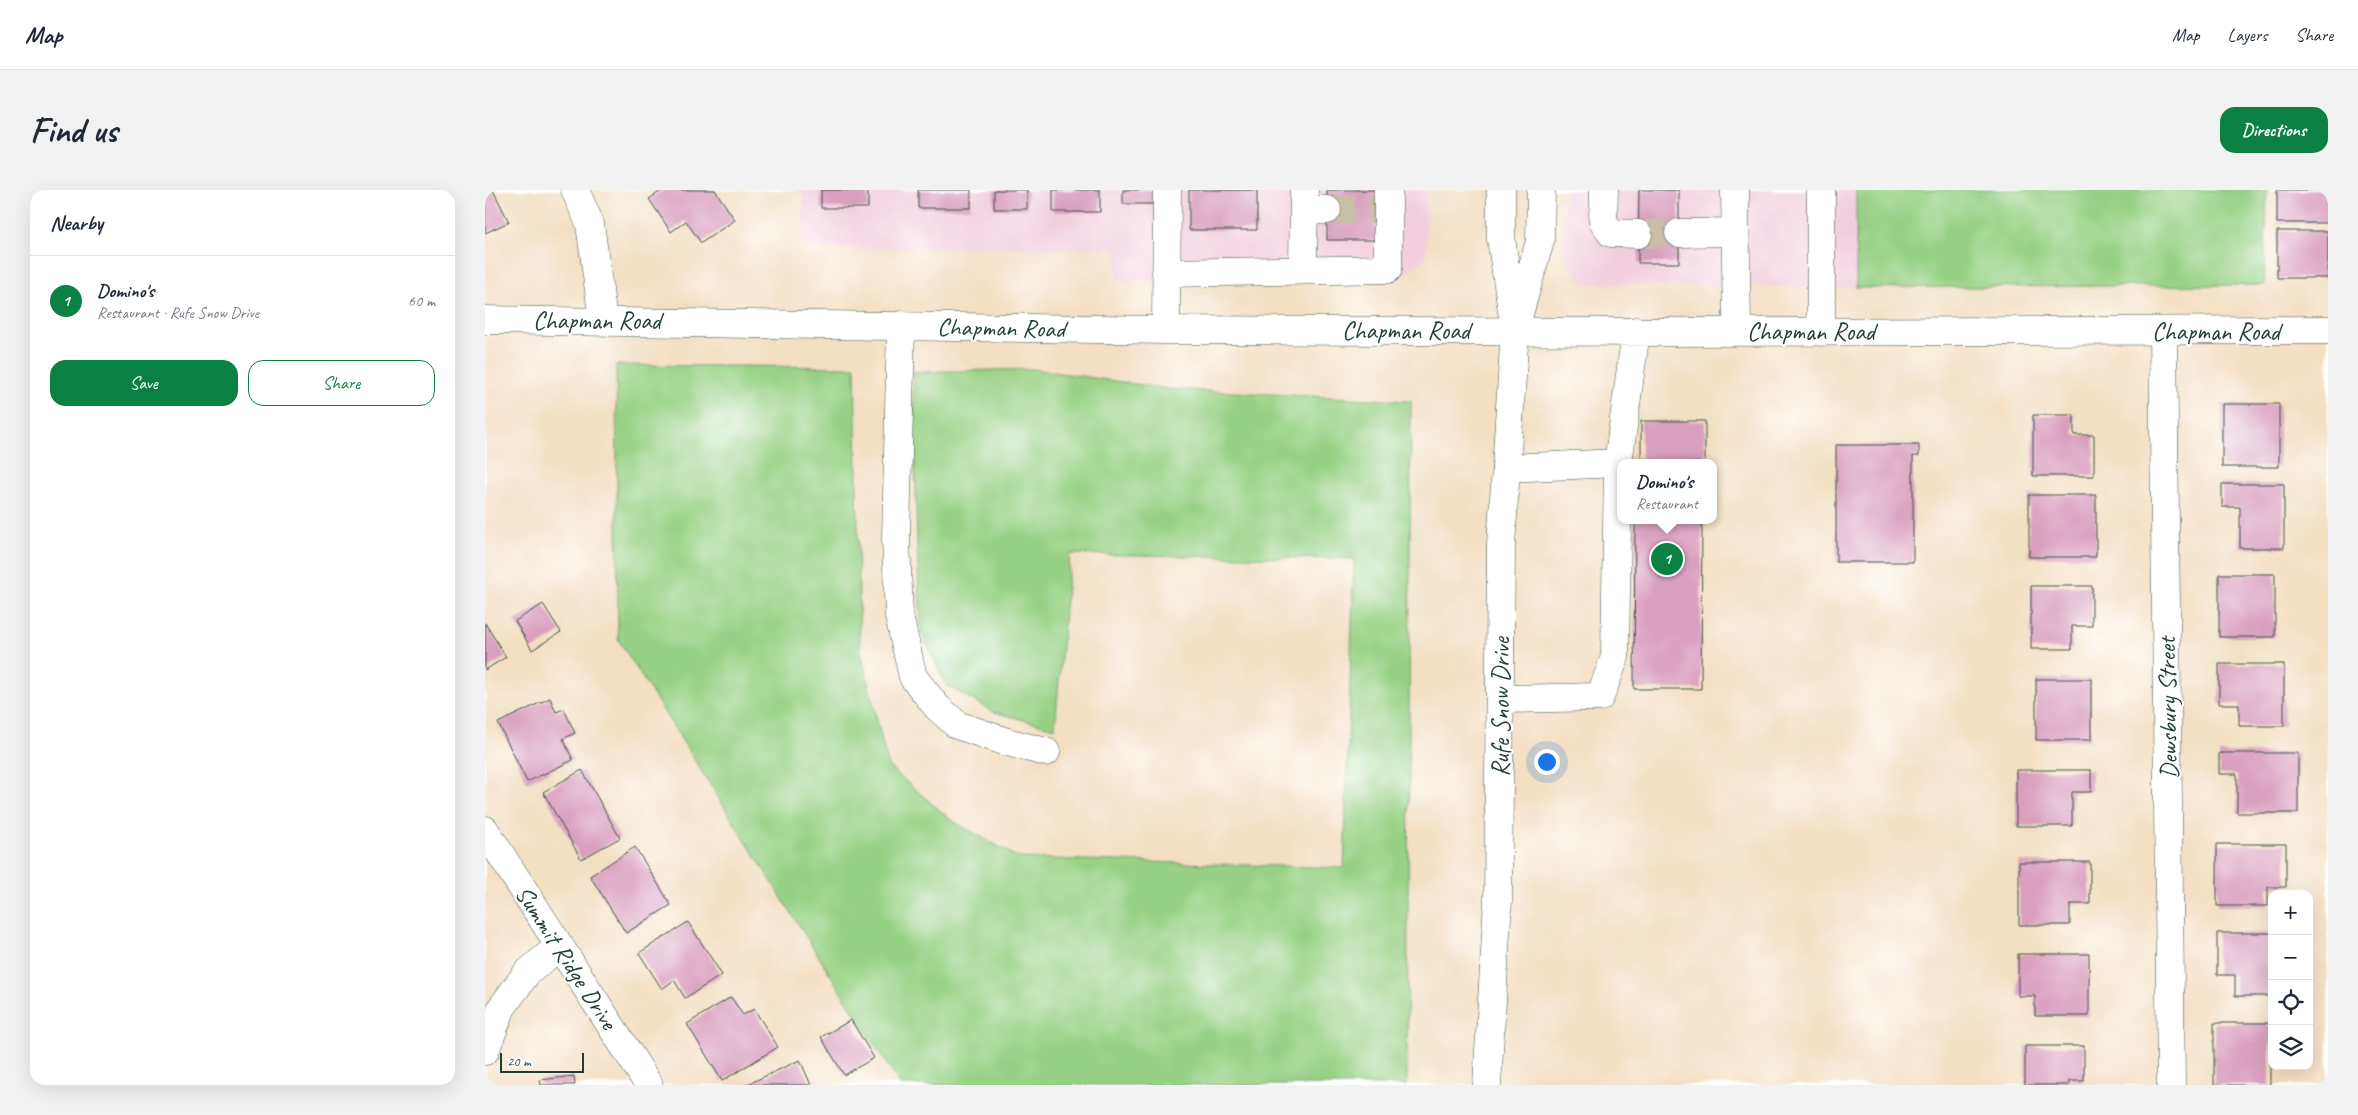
<!DOCTYPE html>
<meta charset="utf-8">
<style>
:root{--surface:#fff;--page:#f2f2f3;--text:#1f2937;--muted:#747a83;--line:#e0e1e3;--accent:#0b8043}
body{margin:0;font-family:Caveat,sans-serif;background:var(--page);color:var(--text)}
.controls{position:absolute;right:15px;bottom:15px;display:grid;overflow:hidden;border-radius:10px;box-shadow:0 5px 20px #0002}
.controls button{width:45px;height:45px;display:grid;place-items:center;padding:0;border:0;border-bottom:1px solid var(--line);background:var(--surface);color:var(--text);font:25px sans-serif}
.scale{position:absolute;left:15px;bottom:12px;width:84px;box-sizing:border-box;padding-left:5px;border:2px solid #1f3d34;border-top:0;font-size:14px;line-height:18px;white-space:nowrap;color:#1f3d34;-webkit-text-stroke:4px #fff;paint-order:stroke}
.you{position:absolute;left:1061px;top:571px;width:18px;height:18px;margin:-12px;border:4px solid #fff;border-radius:50%;background:#1a73e8;box-shadow:0 0 0 8px #1a73e833}
.badge{display:grid;place-items:center;width:32px;height:32px;border-radius:50%;background:var(--accent);color:#fff;font-size:16px;font-weight:700}
.pin{position:absolute;translate:-50% -50%;border:2px solid #fff;box-shadow:0 1px 5px #0006}
.popup{position:absolute;left:1132px;top:269px;width:100px;height:65px;box-sizing:border-box;display:grid;place-content:center;border-radius:10px;background:var(--surface);filter:drop-shadow(0 1px 4px #0005);font-size:16px;white-space:nowrap;color:var(--muted)}
.popup b{font-size:19px;color:var(--text)}
.popup::after{content:'';position:absolute;left:50%;top:100%;margin-left:-10px;border:10px solid transparent;border-top-color:var(--surface)}
.list{margin:0;padding:0;list-style:none}
h2{display:flex;justify-content:space-between;align-items:center;height:65px;margin:0;padding:0 20px;font-size:21px}
h2 small{font-size:16px;font-weight:400;color:var(--muted)}
.list li{display:grid;grid-template-columns:32px 1fr auto;gap:15px;align-items:center;box-sizing:border-box;height:90px;padding:0 20px;border-top:1px solid var(--line)}
.list b{display:block;font-size:19px;white-space:nowrap}
.list p{margin:0;font-size:16px;white-space:nowrap;color:var(--muted)}
.list em{font-size:16px;font-style:normal;color:var(--muted)}
.actions{display:flex;gap:10px;padding:15px 20px}
.actions a{flex:1;padding:11px 0;border:1px solid var(--accent);border-radius:15px;text-align:center;font-size:18px;color:var(--accent)}
.actions .main{background:var(--accent);color:#fff}
.icon{flex:none;width:28px;height:28px;fill:none;stroke:currentColor;stroke-width:2;stroke-linecap:round;stroke-linejoin:round}
.map{position:relative;flex:none;width:1843px;height:895px;overflow:hidden;border-radius:15px}
header{display:flex;align-items:center;gap:30px;box-sizing:border-box;height:70px;padding:0 25px;background:var(--surface);border-bottom:1px solid var(--line)}
header strong{font-size:24px}
nav{display:flex;gap:28px;margin-inline-start:auto;font-size:18px}
.intro{display:flex;align-items:center;justify-content:space-between;box-sizing:border-box;height:120px;padding:0 30px}
h1{margin:0;font-size:35px}
.button{padding:12px 22px;border-radius:15px;background:var(--accent);color:#fff;font-size:18px;font-weight:700}
main{display:flex;gap:30px;padding:0 30px}
aside{flex:1;background:var(--surface);border-radius:15px;box-shadow:0 5px 20px #0002}
.map>svg:first-child{display:block}
.built{fill:#f3cfde}
.green{fill:#97d185;stroke:#5b875c}
.building{fill:#d99fbe}
.lines{fill:none;stroke-linecap:round;stroke-linejoin:round}
.minor-tunnel{stroke:#c9bfa6;stroke-width:28;stroke-dasharray:28 14;stroke-linecap:butt}
.minor-casing{stroke:#3f5549;stroke-width:29}
.major-casing{stroke:#3f5549;stroke-width:29}
.minor{stroke:#fff;stroke-width:28}
.major{stroke:#fff;stroke-width:28}
.labels{text-anchor:middle;stroke-width:4.5;stroke-linejoin:round;paint-order:stroke}
.street-label{font-size:25px;fill:#1f3d34;stroke:#fff}
</style>
<header>
<strong>Map</strong>
<nav><a>Map</a><a>Layers</a><a>Share</a></nav>
</header>
<div class="intro"><h1>Find us</h1><a class="button">Directions</a></div>
<main>
<aside>
<h2>Nearby<small></small></h2>
<ul class="list">
<li><span class="badge">1</span><div><b>Domino's</b><p>Restaurant · Rufe Snow Drive</p></div><em>60 m</em></li>
</ul>
<div class="actions"><a class="main">Save</a><a>Share</a></div>
</aside>
<div class="map">
<svg width="1843" height="895" viewBox="0 0 1843 895">
<rect width="100%" height="100%" fill="#fff"/>
<filter id="ink" filterUnits="userSpaceOnUse"><feTurbulence type="fractalNoise" baseFrequency=".02" numOctaves="2"/><feDisplacementMap in="SourceGraphic" scale="10" xChannelSelector="R" yChannelSelector="G"/><feConvolveMatrix kernelMatrix="1 2 1 2 8 2 1 2 1" color-interpolation-filters="sRGB"/></filter>
<filter id="wash" filterUnits="userSpaceOnUse"><feTurbulence type="fractalNoise" baseFrequency=".0096" numOctaves="4" result="noise"/><feDisplacementMap in="SourceGraphic" scale="20" xChannelSelector="R" yChannelSelector="G"/><feGaussianBlur stdDeviation="1.12" result="paint"/><feColorMatrix in="noise" values="0 0 0 0 0 0 0 0 0 0 0 0 0 0 0 0 0 1.4 0 .05"/><feComposite in="paint" operator="in"/></filter>
<g filter="url(#wash)">
<rect width="100%" height="100%" fill="#f3dfc2"/>
<path class="built" d="M318,0h624l-1,68 -31,24 -277,-1 -3,-32 -312,-1z
M1080,0h291v98l-273,-4 -20,-26z"/>
<path class="green" d="M1371,0h411l-3,95 -408,3z
M131,175l239,2 5,281 28,118 63,54 68,38 325,10 10,-309 -284,-5 -15,174 -61,-16 -48,-27 -25,-54 -4,-82 -4,-177 120,-3 136,20 242,12 -4,684h-507l-282,-446z"/>
<g id="blocks">
<path class="building" d="M0,0h8l16,32 -24,11z
M178,0h52l20,30 -34,23 -15,-22 -15,11 -22,-33z
M336,0h47v18h-47z
M433,0h53v18h-53z
M509,0h33v19h-33z
M568,0h47v22h-47z
M638,0h32v14h-32z
M704,0h68v40h-68z
M842,0h49v50h-49z
M1154,0h40v73h-41z
M1792,0h51v33h-51z
M1792,41h51v47h-51z
M1737,214h57v63h-57z
M1548,225h41v20h20v41h-61z
M1156,231h64v42h-64z
M1351,255h83v11h-6v106h-77z
M1737,294h62v64h-44v-41h-18z
M1544,305h67v62h-67z
M1150,330h67l-1,169h-67z
M1734,384h56v63h-56z
M1546,396h61v40h-20v23h-41z
M58,414l18,28 -29,18 -17,-29z
M0,433l21,34 -21,13z
M1734,474h65v62h-45v-22h-20z
M1551,489h55v61h-55z
M65,508l6,14 8,-3 11,24 -12,6 10,21 -46,22 -29,-59z
M1734,563h79v60h-61v-39h-18z
M97,580l38,68 -39,21 -38,-67z
M1531,580h75v22h-19v34h-56z
M1732,654h69v43h-18v19h-51z
M150,657l36,58 -45,28 -36,-57z
M1534,672h71v42h-20v21h-51z
M203,732l34,53 -37,23 -11,-18 -12,9 -23,-36z
M1732,743h55v63h-37v-21h-18z
M1533,764h71v62h-54v-20h-17z
M246,807l12,18 11,-6 24,38 -56,34 -35,-57z
M366,830l23,38 -30,17 -23,-38z
M1729,833h56v62h-56z
M1540,856h59v35h-15v4h-44z
M315,870l11,25h-65z
M89,886l1,9h-34l-1,-5z"/>
</g>
</g>
<g filter="url(#ink)">
<use href="#blocks" fill-opacity="0" stroke="#3f5549" stroke-width="1"/>
<g class="lines">
<path class="minor-tunnel" d="M842,20l49,-1
M1153,44l41,-1"/>
<defs>
<path id="minor" d="M90,0l15,34 13,96
M1119,0l-1,31 8,12 27,1
M1250,0l2,141
M819,20h23
M1194,43l56,-1
M818,79l1,-79
M681,83l222,-4v-79
M0,130l681,10 509,2 653,-2
M416,135l-5,214 3,77 14,61 24,30 20,18 50,17 39,10
M681,140l1,-140
M1678,141l8,754
M1336,142v-142
M1021,278l112,-5
M1016,509l99,-2 15,-40 3,-194 18,-132
M0,640l164,255
M0,861l17,-44 25,-34 32,-27"/>
<path id="major" d="M1032,131l23,-80 1,-51
M1002,895l11,-185 3,-355 14,-215 -14,-91v-49"/>
</defs>
<use href="#minor" class="minor-casing"/>
<use href="#major" class="major-casing"/>
<use href="#minor" class="minor"/>
<use href="#major" class="major"/>
</g>
</g>
<g class="labels">
<g class="street-label">
<text x="112" y="139">Chapman Road</text>
<text transform="translate(516 137) rotate(1)" y="9">Chapman Road</text>
<text x="921" y="149">Chapman Road</text>
<text x="1326" y="150">Chapman Road</text>
<text x="1731" y="150">Chapman Road</text>
<text transform="translate(1015 517) rotate(-90)" y="9">Rufe Snow Drive</text>
<text transform="translate(1682 518) rotate(-91)" y="9">Dewsbury Street</text>
<text transform="translate(82 767) rotate(57)" y="9">Summit Ridge Drive</text>
</g>
</g>
</svg>
<div class="controls">
<button>+</button>
<button>−</button>
<button><svg class="icon" aria-label="locate" viewBox="0 0 24 24"><circle cx="12" cy="12" r="6"/><path d="M12 2v4M12 18v4M2 12h4M18 12h4"/></svg></button>
<button><svg class="icon" aria-label="layers" viewBox="0 0 24 24"><path d="M12 4l9 5-9 5-9-5zM3 14l9 5 9-5"/></svg></button>
</div>
<div class="scale">20 m</div>
<div class="you"></div>
<div class="pin badge" style="left:1182px;top:369px">1</div>
<div class="popup"><b>Domino's</b>Restaurant</div>
</div>
</main>
